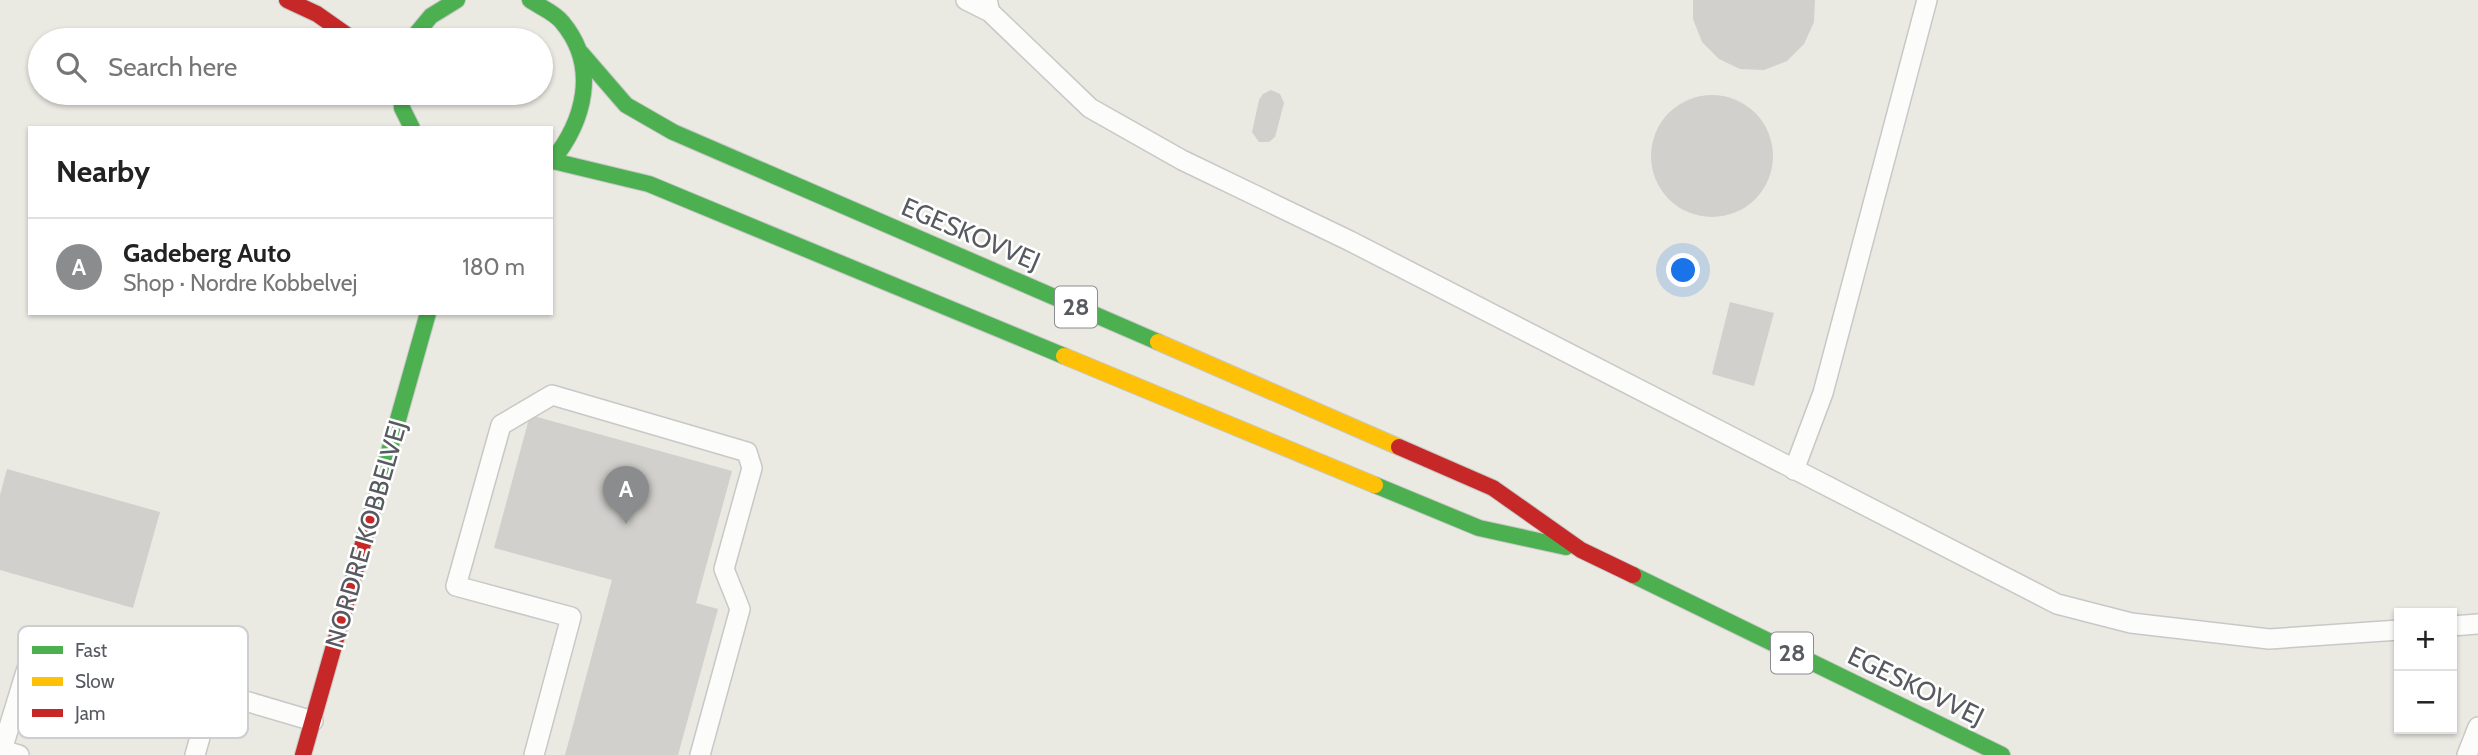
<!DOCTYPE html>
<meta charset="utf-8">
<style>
:root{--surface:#fff;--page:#f2f2f2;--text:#222;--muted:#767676;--line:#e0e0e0;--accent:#8a8c8e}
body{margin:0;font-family:Cabin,sans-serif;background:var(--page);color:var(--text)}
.controls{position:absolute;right:21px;bottom:21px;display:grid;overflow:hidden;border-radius:0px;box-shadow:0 2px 5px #0004}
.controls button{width:63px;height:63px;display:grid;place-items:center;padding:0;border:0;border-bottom:2px solid var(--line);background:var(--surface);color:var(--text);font:35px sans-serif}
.you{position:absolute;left:1684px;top:271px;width:24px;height:24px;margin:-18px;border:5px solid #fff;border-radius:50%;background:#1a73e8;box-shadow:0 0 0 10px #1a73e833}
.badge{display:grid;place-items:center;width:46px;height:46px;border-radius:50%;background:var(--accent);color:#fff;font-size:23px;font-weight:700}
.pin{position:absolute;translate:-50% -58px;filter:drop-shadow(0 2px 4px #0008)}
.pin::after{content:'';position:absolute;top:37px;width:24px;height:21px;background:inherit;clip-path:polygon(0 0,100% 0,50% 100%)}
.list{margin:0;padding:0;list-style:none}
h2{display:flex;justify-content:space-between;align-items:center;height:91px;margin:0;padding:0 28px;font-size:30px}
h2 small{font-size:23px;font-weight:400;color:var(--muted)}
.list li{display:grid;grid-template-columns:46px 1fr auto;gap:21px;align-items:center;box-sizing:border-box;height:98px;padding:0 28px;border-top:2px solid var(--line)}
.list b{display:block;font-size:26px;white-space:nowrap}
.list p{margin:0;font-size:23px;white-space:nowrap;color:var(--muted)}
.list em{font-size:23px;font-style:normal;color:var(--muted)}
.icon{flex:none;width:38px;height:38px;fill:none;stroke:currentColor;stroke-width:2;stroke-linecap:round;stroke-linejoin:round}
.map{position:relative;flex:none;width:2478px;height:755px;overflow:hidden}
.search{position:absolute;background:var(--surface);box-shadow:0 2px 5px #0004;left:28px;top:28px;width:525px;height:77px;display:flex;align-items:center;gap:18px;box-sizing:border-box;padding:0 24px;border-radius:38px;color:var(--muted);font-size:26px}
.panel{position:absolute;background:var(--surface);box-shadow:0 2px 5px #0004;left:28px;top:126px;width:525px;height:189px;border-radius:0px}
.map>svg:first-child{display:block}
.building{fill:#d1d0cc}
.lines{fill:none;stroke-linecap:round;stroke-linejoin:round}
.lane-casing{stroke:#c8c8c7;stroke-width:22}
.fast-casing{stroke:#c7c8c7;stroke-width:18}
.slow-casing{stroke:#c7c8c7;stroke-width:18}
.jam-casing{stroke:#c7c8c7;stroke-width:18}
.lane{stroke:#fcfcfb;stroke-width:19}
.fast{stroke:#4caf50;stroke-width:16}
.slow{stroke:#ffc107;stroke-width:16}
.jam{stroke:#c62828;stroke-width:16}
.labels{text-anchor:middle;stroke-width:5;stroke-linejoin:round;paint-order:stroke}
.shield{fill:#fff;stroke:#898c90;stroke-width:2}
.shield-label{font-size:24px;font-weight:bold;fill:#575a61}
.street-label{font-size:26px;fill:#575a61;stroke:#fff}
.key{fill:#fff;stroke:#cdced0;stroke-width:2}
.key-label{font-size:19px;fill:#575a61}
</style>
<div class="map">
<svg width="2478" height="755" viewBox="0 0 2478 755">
<rect width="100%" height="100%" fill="#eae9e2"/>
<path class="building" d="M1693,0h122l-1,22 -10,22 -17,17 -23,9 -24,-1 -21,-10 -17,-17 -9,-23z
M1271,90l9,4 4,9 -9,34 -6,5h-10l-7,-10 7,-32 4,-6z
M1651 156a61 61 0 1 1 122 0a61 61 0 1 1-122 0Z
M1730,302l44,11 -20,73 -42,-12z
M530,415l202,56 -36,132 22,6 -40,146h-113l47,-175 -118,-32z
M7,469l153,43 -27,96 -133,-38v-75z
M199,625l48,15 -10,34 -49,-15z"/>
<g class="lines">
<defs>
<path id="lane" d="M966,0l24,12
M987,0l3,12 100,96 92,52 168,81 707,363 74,19 138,16 130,-9
M1794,470l29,-77 104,-393
M2452,626l26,-2
M19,755l-17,-5 34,-111 277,82
M195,755l18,-64
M534,755l37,-138 -115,-31 45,-161 51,-30 195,57 5,16 -28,101 16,40 -40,146
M2467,755l11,-28"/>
<path id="fast" d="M530,0c10,7 24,12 32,22 37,44 23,99 -11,140
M411,40l20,-24 26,-16
M581,53l45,52 47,27 485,210
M401,93l1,15 10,20
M553,161l96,23 415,172
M1375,485l104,43 87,19
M372,512l56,-199
M1633,575l369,180"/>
<path id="slow" d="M1158,342l241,105
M1064,356l311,129"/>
<path id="jam" d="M287,0l30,14 37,26
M1399,447l94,41 88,62 52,25
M303,755l69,-243"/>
</defs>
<use href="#lane" class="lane-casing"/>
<use href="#fast" class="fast-casing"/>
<use href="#slow" class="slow-casing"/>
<use href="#jam" class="jam-casing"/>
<use href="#lane" class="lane"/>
<use href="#fast" class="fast"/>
<use href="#slow" class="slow"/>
<use href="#jam" class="jam"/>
</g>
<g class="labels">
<g class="shield">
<rect x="1055" y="286.5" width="42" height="41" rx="5"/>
<rect x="1771" y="632.5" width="42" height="41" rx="5"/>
</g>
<g class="shield-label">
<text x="1076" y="315">28</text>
<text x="1792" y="661">28</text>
</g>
<g class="street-label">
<text transform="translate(971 234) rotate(23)" y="9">EGESKOVVEJ</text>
<text transform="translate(366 534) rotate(-74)" y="9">NORDRE KOBBELVEJ</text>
<text transform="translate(1916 686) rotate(26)" y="9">EGESKOVVEJ</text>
</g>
</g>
<rect x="18" y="626" width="230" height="112" rx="10" class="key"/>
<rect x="32" y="646" width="31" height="8" fill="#4caf50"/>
<rect x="32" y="677" width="31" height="9" fill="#ffc107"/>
<rect x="32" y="709" width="31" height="8" fill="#c62828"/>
<g class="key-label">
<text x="75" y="657">Fast</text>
<text x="75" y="688">Slow</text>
<text x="75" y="720">Jam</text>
</g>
</svg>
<div class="controls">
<button>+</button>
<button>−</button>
</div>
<div class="you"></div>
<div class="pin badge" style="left:626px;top:524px">A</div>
<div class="search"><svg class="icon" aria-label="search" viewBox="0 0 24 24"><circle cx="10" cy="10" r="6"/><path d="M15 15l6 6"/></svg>Search here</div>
<section class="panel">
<h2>Nearby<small></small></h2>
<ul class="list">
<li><span class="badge">A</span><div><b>Gadeberg Auto</b><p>Shop · Nordre Kobbelvej</p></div><em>180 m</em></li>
</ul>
</section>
</div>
